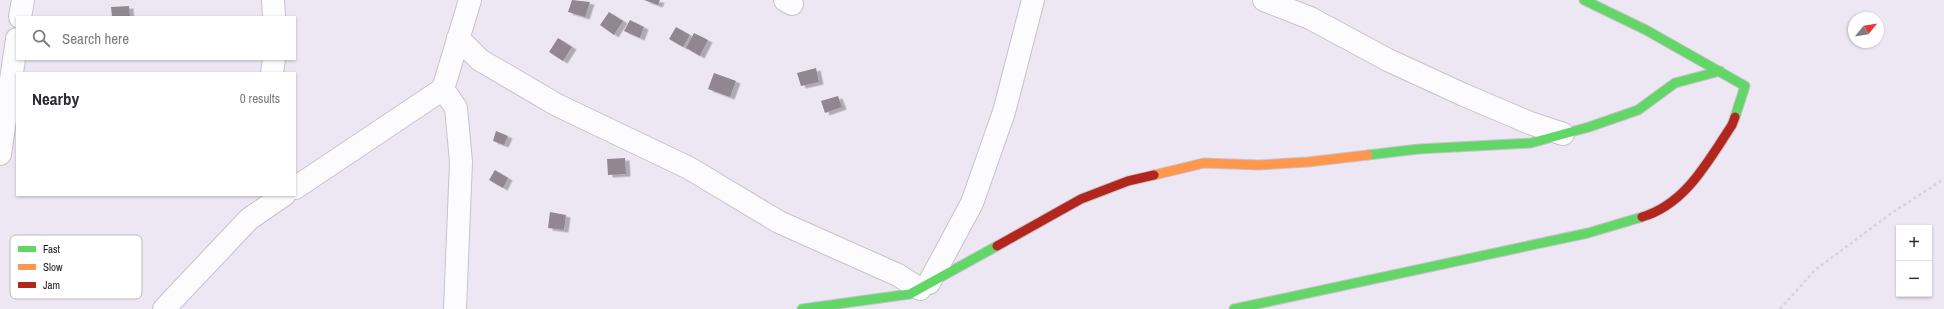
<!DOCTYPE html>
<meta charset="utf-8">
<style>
:root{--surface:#fff;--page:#f2f2f3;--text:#2b2b33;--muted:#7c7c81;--line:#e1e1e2}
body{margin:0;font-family:"Archivo Narrow",sans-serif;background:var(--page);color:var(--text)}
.controls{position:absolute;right:12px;bottom:12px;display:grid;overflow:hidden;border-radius:0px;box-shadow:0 1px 3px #0004}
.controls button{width:36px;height:36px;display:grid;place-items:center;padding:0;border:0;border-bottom:1px solid var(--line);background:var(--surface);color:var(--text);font:20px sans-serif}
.compass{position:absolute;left:1848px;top:12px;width:36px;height:36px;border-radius:50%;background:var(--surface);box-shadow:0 1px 3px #0004;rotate:60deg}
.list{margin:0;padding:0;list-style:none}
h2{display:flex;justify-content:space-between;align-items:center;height:52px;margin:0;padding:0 16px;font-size:17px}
h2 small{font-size:13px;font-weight:400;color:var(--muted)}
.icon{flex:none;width:22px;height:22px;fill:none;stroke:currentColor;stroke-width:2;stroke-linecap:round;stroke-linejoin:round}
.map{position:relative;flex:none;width:1944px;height:309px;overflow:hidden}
.search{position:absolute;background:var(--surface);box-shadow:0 1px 3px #0004;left:16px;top:16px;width:280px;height:44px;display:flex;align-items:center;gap:10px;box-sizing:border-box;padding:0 14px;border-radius:0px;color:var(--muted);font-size:15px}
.panel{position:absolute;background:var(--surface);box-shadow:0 1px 3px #0004;left:16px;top:72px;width:280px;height:124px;border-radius:0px}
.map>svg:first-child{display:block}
.building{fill:#928693;filter:url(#shadow)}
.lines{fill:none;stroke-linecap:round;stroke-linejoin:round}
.street-casing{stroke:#c7c2cb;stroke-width:24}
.fast-casing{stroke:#c7c2cb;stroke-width:11}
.slow-casing{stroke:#c7c2cb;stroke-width:11}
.jam-casing{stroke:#c7c2cb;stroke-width:11}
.path{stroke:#d6d4d8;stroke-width:2.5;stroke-dasharray:3 3;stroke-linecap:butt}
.street{stroke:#fcfbfd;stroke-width:22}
.fast{stroke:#63d668;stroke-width:9}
.slow{stroke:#ff974d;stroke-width:9}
.jam{stroke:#b3261e;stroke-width:9}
.key{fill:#fff;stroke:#bcbbbd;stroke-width:1}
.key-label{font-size:11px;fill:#201b23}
</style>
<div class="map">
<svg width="1944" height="309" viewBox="0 0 1944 309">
<defs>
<filter id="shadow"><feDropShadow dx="4.5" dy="2.5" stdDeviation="0" flood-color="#0004"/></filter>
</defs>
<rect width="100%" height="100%" fill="#ede7f3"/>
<path class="building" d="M572,0l18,2 -5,15 -17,-5z
M644,0h16l-2,5z
M129,6l1,11h-18l-1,-10z
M609,12l14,9 -9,14 -14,-10z
M630,20l14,7 -4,11 -16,-7z
M676,27l14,8 -7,12 -14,-8z
M694,33l14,7 -8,16 -14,-8z
M558,38l14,9 -9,14 -14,-9z
M816,68l3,14 -18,4 -4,-13z
M714,73l22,8 -6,16 -22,-8z
M838,96l4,11 -17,6 -4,-12z
M496,131l12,5 -4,9 -11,-4z
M625,158l1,16 -18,1 -1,-16z
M495,170l13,8 -5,10 -14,-8z
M550,212l16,3 -2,15 -16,-2z"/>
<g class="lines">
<defs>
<path id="street" d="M273,0l1,17
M785,0l7,4
M1264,0l46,18 78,42 76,35 66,28 33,11
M20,17l3,-17
M458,38l22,22 77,45 132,63 90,54 119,53 22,14
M272,73l2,-14
M443,89l13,19 5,54 -6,147
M0,154l17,-115
M295,188l148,-99 27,-89
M929,283l43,-80 32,-91 29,-112
M164,309l85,-90 35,-24"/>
<path id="fast" d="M1584,0l62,30 99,56 -10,31
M1368,155l51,-6 112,-6 58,-16 49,-17 37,-27 45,-12
M802,309l108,-15 87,-48
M1234,309l354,-76 54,-16"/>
<path id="slow" d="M1154,175l50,-12 55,2 49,-3 60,-7"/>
<path id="jam" d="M1642,217c44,-13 66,-56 90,-92l3,-8
M997,246l84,-47 47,-18 26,-6"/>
</defs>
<use href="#street" class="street-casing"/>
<use href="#fast" class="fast-casing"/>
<use href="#slow" class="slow-casing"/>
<use href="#jam" class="jam-casing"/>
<path class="path" d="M1780,309l35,-39 78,-58 51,-33"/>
<use href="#street" class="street"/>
<use href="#fast" class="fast"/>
<use href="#slow" class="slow"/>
<use href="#jam" class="jam"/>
</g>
<rect x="10" y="235" width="132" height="64" rx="6" class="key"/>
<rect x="18" y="246" width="18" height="6" fill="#63d668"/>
<rect x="18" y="264" width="18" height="6" fill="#ff974d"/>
<rect x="18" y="282" width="18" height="6" fill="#b3261e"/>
<g class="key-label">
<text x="43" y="253">Fast</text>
<text x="43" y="271">Slow</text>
<text x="43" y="289">Jam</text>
</g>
</svg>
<div class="controls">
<button>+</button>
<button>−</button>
</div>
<svg class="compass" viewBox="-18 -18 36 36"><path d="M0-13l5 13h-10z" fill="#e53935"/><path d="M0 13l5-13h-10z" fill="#7c7c81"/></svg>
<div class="search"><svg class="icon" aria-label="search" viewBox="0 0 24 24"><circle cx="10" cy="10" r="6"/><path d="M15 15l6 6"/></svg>Search here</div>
<section class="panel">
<h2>Nearby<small>0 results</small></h2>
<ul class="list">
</ul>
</section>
</div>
